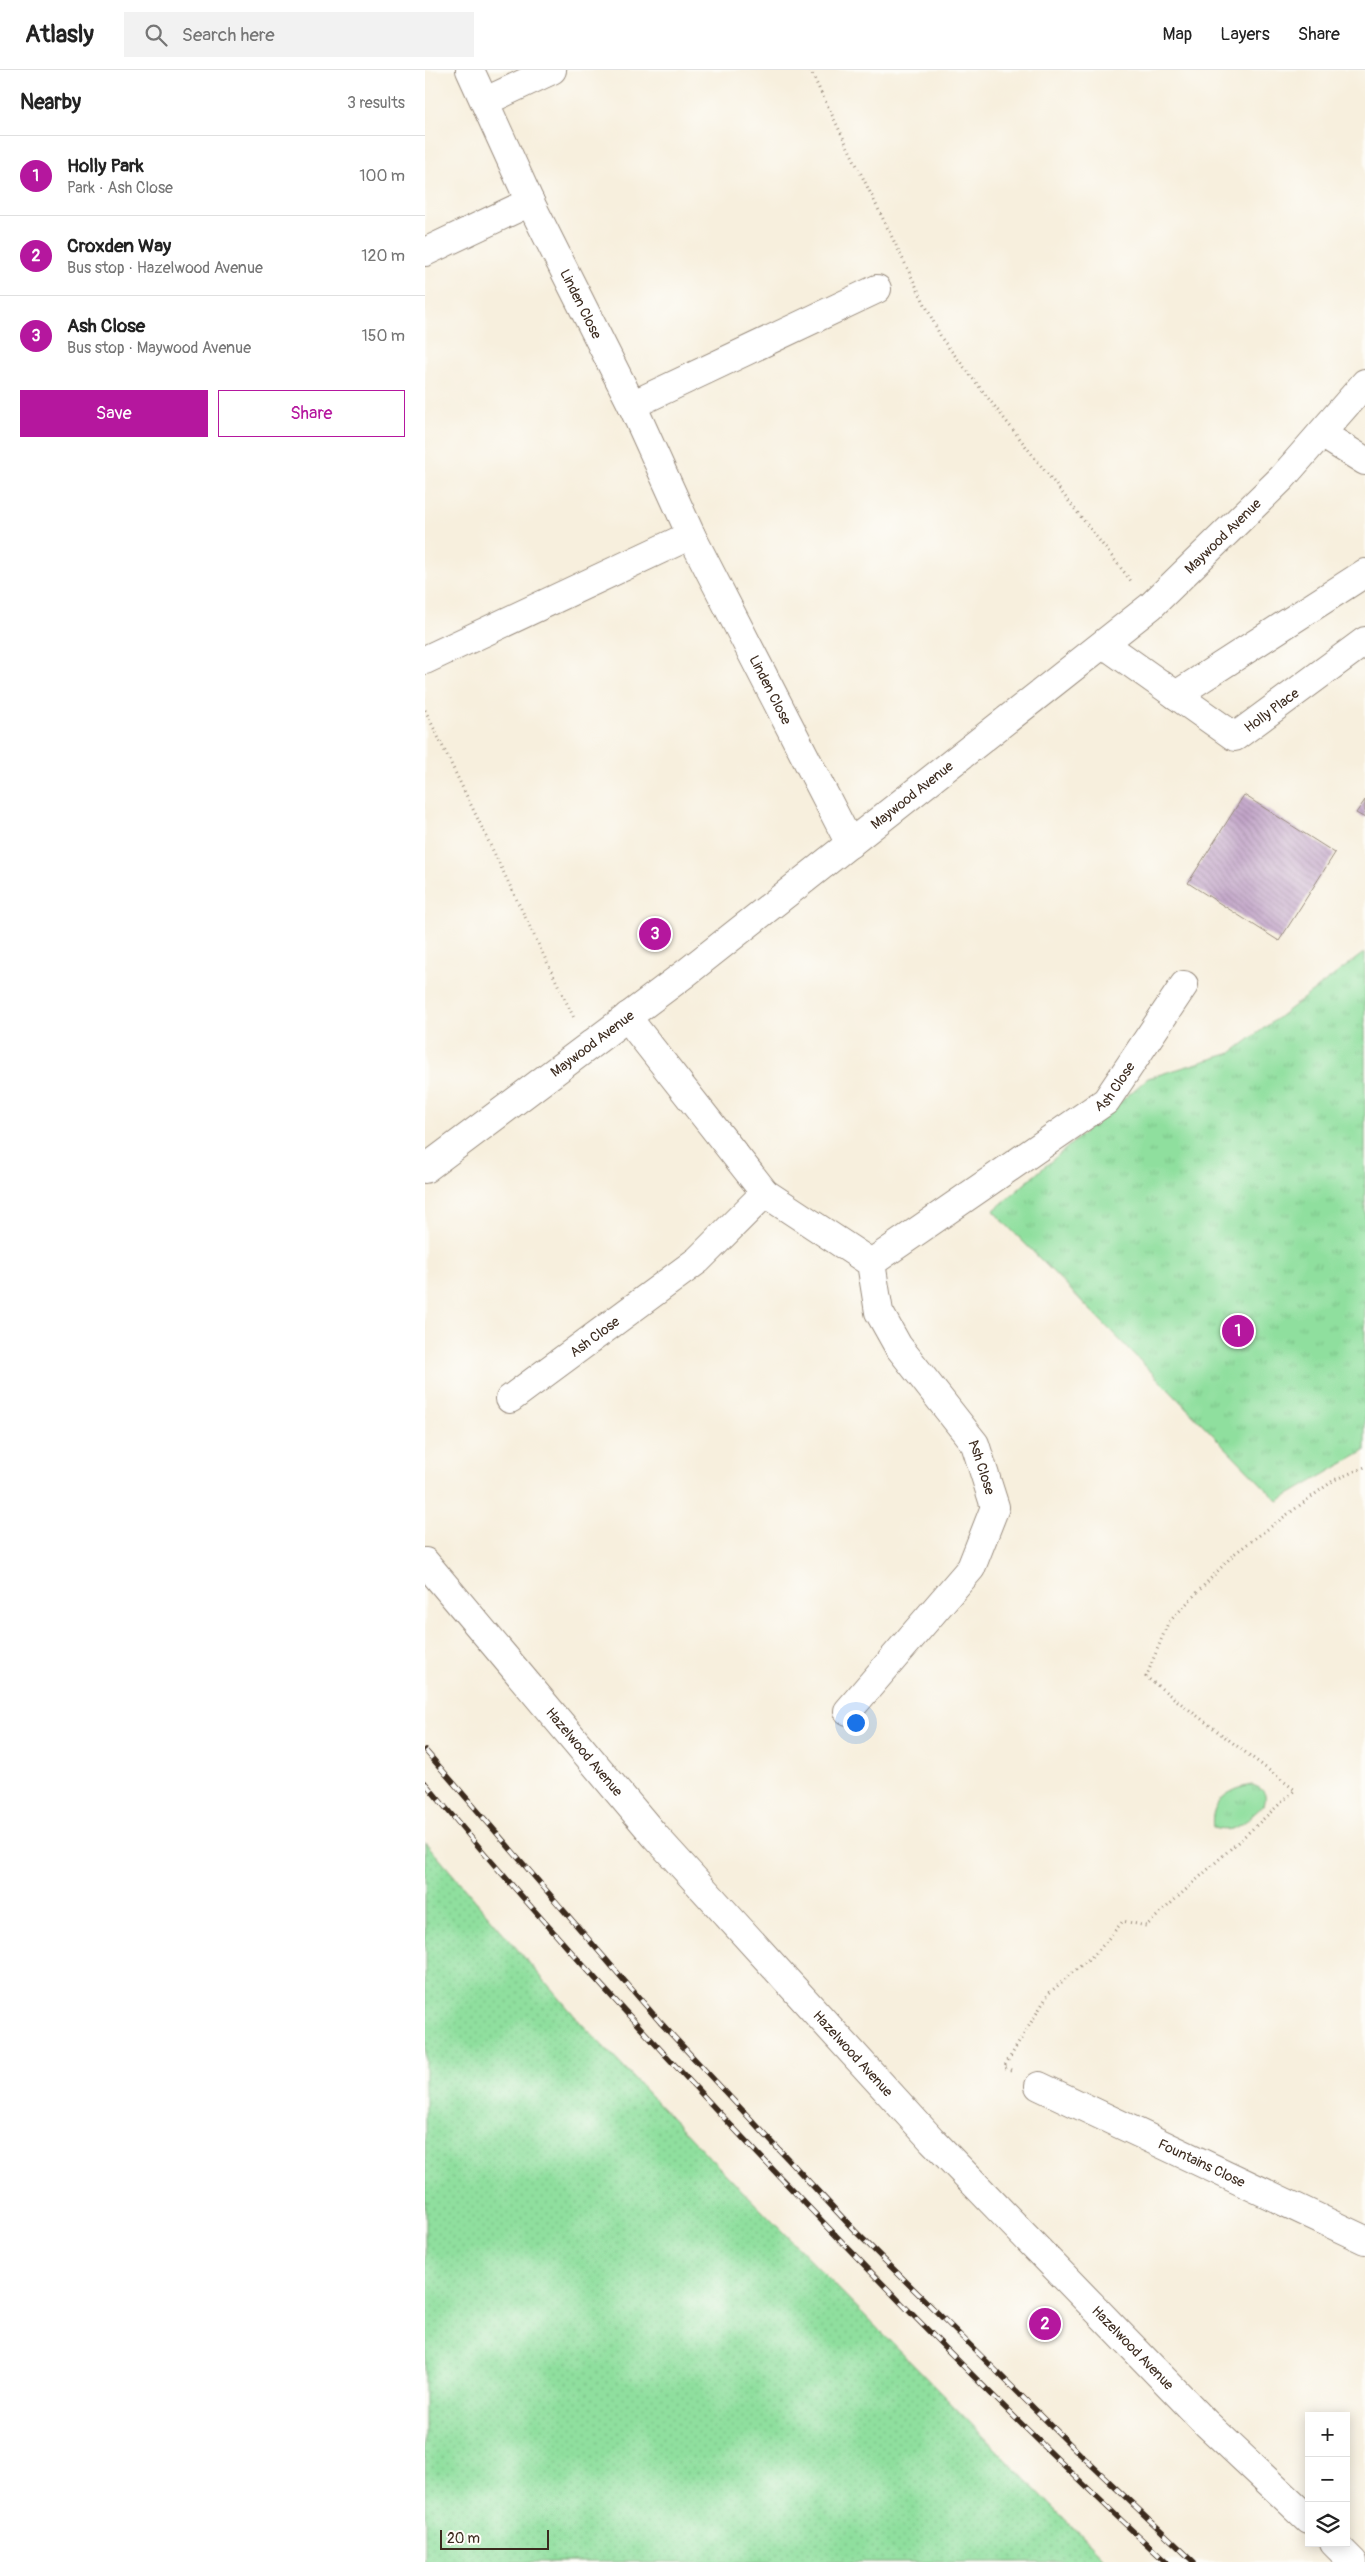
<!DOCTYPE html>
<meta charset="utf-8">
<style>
:root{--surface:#fff;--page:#f2f2f2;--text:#222;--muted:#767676;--line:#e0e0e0;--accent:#b5179e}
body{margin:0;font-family:Pangolin,sans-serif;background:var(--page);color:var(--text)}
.controls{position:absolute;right:15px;bottom:15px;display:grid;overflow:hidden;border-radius:0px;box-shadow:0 2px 12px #0003}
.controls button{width:45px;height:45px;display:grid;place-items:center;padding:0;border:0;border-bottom:1px solid var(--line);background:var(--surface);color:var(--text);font:25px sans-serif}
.scale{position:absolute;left:15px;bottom:12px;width:109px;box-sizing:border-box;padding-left:5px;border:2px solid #3b2a1e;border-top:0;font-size:14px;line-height:18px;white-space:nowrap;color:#3b2a1e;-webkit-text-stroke:4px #fdfcf7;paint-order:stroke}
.you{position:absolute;left:430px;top:1652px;width:18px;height:18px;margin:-12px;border:4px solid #fff;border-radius:50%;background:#1a73e8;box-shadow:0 0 0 8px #1a73e833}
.badge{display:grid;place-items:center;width:32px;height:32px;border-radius:50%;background:var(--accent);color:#fff;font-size:16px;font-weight:700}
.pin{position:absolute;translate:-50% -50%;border:2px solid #fff;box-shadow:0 1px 5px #0006}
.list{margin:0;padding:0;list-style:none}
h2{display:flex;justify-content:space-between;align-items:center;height:65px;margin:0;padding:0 20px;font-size:21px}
h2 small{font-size:16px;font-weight:400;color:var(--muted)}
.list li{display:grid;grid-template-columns:32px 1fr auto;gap:15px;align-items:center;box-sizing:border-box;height:80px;padding:0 20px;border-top:1px solid var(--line)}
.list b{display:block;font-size:19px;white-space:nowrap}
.list p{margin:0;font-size:16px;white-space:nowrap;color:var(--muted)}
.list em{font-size:16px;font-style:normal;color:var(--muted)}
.actions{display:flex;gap:10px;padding:15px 20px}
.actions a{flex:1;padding:11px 0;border:1px solid var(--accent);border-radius:0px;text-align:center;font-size:18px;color:var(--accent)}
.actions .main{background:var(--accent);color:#fff}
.icon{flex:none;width:28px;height:28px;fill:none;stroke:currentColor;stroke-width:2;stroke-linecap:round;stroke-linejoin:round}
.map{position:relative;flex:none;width:940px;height:2492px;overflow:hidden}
header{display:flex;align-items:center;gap:30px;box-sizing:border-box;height:70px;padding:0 25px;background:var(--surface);border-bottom:1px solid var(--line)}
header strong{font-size:24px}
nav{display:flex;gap:28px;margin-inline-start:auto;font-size:18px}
.search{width:350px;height:45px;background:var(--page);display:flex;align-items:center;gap:12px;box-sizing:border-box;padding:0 18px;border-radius:0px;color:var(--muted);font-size:19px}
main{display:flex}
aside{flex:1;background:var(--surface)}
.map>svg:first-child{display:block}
.grass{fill:url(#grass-dots);stroke:#65845e}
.park{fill:url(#park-tufts);stroke:#65845e}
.building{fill:url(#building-back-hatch)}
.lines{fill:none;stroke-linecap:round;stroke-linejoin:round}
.minor-casing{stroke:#998c7e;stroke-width:30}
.path{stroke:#998c7e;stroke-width:3;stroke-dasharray:1 4;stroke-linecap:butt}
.minor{stroke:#fff;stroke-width:28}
.rail-casing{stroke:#3b2a1e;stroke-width:5.5}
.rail{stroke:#fdfcf7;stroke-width:4;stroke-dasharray:11;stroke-linecap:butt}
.labels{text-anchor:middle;stroke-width:4;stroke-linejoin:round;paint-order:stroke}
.street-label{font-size:14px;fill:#3b2a1e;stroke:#fdfcf7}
</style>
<header>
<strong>Atlasly</strong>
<div class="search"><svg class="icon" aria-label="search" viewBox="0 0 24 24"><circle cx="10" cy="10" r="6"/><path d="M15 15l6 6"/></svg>Search here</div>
<nav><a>Map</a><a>Layers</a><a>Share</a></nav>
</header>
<main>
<aside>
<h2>Nearby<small>3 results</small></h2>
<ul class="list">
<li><span class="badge">1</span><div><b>Holly Park</b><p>Park · Ash Close</p></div><em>100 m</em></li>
<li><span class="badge">2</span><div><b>Croxden Way</b><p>Bus stop · Hazelwood Avenue</p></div><em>120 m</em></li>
<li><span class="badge">3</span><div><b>Ash Close</b><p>Bus stop · Maywood Avenue</p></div><em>150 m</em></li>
</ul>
<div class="actions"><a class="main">Save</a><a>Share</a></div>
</aside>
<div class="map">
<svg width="940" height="2492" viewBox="0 0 940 2492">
<defs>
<pattern id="grass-dots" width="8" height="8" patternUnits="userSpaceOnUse" patternTransform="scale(1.25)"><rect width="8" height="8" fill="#8fdf9e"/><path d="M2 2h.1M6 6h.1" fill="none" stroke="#7cc088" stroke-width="1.8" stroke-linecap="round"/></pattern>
<pattern id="park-tufts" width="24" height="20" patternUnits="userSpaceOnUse" patternTransform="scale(1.25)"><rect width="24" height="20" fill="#8fdf9e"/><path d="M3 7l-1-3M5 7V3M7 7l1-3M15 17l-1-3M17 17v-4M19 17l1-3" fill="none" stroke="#7cc088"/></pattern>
<pattern id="building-back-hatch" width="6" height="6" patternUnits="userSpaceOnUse" patternTransform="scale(1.25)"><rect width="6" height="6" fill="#c2a5c9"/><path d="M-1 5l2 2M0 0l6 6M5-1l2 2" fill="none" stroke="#9f87a3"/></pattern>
</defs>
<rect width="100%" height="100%" fill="#fdfcf7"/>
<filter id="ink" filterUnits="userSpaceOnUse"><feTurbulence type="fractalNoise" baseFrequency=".02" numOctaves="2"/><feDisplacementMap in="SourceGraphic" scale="10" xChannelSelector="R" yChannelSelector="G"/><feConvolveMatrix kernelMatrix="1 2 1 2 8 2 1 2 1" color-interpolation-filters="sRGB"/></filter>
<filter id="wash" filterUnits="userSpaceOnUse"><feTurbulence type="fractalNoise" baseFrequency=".0096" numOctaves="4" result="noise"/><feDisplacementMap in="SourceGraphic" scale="20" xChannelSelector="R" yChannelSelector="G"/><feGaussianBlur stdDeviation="1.12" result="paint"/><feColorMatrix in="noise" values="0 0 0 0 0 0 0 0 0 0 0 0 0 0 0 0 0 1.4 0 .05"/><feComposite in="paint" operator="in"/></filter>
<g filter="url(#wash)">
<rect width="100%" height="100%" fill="#f7efdd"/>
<path class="grass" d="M0,1772l155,180 135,141 392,399h-682z"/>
<path class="park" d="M940,882v499l-87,50 -285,-290 155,-133 83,-25z
M827,1715c11,3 16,9 12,20 -18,15 -27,30 -51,23 -4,-26 15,-39 39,-43z"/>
<g id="blocks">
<path class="building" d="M819,725l91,58 -56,88 -91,-58z
M940,730v18l-9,-5z"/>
</g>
</g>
<g filter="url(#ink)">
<use href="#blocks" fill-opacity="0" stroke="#998c7e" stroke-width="1"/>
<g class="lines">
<defs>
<g id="minor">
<path id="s1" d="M45,0l60,132 102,203 59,130 159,309"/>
<path d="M61,31l66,-31"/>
<path d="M0,182l105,-50"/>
<path d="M207,335l245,-116"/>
<path d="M897,364l43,27"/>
<path id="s2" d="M679,574l131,93 130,-96"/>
<path d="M0,590l266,-125"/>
<path d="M751,625l189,-122"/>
<path id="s3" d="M0,1099l261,-196 465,-367 131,-128 83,-95"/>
<path id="s4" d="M340,1123l106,70 8,49 19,34 77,98 20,63 -24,61 -123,143"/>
<path id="s5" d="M446,1193l235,-162 78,-116"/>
<path id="s6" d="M85,1329l188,-139 67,-67 -128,-163 -9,-14"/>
<path id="s7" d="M0,1492l231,275 276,303 274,283 103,97"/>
<path id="s8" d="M614,2016l326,154"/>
<path d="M909,2473l19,19"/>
</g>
</defs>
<use href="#minor" class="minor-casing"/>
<path class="path" d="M385,0l132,269 189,242
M0,640l149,308
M586,2000l-7,-3 45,-74 49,-42 25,-30 23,5 149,-136 -149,-113 22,-54 66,-69 100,-74 31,-13"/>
<use href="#minor" class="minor"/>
<defs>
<path id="rail" d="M0,1680l235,272 195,209 225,223 114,108
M0,1713c101,122 209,239 317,354 138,146 277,289 424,425"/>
</defs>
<use href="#rail" class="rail-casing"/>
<use href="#rail" class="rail"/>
</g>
</g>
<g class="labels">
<g class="street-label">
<text dy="5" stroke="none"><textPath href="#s1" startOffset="259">Linden Close</textPath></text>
<text dy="5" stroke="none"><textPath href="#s3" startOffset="1019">Maywood Avenue</textPath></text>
<text dy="5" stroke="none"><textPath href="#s1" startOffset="689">Linden Close</textPath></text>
<text dy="5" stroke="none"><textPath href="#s2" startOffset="206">Holly Place</textPath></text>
<text dy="5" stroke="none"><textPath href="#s3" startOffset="614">Maywood Avenue</textPath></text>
<text dy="5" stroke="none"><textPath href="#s3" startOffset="209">Maywood Avenue</textPath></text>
<text dy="5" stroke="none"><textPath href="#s5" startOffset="302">Ash Close</textPath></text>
<text dy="5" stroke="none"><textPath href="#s6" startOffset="105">Ash Close</textPath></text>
<text dy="5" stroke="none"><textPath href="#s4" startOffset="364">Ash Close</textPath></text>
<text dy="5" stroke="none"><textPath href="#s7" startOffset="248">Hazelwood Avenue</textPath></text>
<text dy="5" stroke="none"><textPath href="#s7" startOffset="652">Hazelwood Avenue</textPath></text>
<text dy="5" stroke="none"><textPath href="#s8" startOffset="180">Fountains Close</textPath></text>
<text dy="5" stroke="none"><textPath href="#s7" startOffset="1058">Hazelwood Avenue</textPath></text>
</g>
</g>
</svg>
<div class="controls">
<button>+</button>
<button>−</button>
<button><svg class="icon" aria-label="layers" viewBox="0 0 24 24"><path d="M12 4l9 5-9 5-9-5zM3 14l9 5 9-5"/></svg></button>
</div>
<div class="scale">20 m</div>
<div class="you"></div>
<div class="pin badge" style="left:813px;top:1261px">1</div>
<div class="pin badge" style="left:620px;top:2254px">2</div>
<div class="pin badge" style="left:230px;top:864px">3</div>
</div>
</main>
